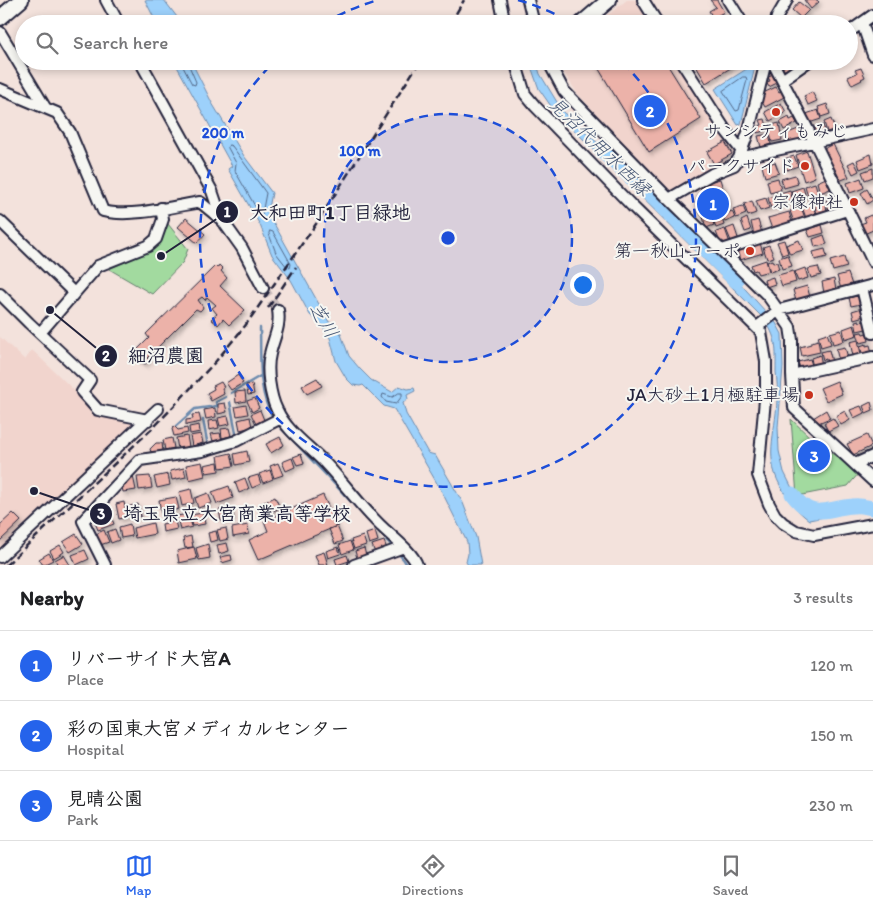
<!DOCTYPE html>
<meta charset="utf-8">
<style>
:root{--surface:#fff;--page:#f6f6f6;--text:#202124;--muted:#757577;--line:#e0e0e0;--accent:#2563eb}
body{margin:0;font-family:Itim,"Klee One",sans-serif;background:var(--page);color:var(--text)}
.you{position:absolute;left:582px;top:284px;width:18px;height:18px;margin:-12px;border:4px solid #fff;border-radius:50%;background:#1a73e8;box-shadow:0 0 0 8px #1a73e833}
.badge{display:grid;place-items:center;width:32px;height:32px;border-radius:50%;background:var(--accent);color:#fff;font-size:16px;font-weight:700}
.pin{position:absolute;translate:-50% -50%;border:2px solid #fff;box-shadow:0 1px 5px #0006}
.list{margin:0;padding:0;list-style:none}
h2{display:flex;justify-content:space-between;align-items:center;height:65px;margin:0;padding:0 20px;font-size:21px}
h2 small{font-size:16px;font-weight:400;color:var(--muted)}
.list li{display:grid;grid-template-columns:32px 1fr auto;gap:15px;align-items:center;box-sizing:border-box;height:70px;padding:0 20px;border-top:1px solid var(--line)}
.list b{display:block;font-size:19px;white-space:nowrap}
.list p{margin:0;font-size:16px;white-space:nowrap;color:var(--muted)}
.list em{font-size:16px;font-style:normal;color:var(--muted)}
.icon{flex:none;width:28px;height:28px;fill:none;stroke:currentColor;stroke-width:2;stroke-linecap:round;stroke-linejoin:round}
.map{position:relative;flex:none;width:873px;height:565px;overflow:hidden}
.search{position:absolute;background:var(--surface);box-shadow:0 2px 8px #0003;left:15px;right:15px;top:15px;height:55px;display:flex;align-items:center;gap:12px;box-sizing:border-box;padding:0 18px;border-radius:28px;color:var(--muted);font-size:19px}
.sheet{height:275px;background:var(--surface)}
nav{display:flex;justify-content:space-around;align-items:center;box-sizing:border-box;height:70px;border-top:1px solid var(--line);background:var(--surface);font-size:14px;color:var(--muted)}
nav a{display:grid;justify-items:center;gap:2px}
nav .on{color:var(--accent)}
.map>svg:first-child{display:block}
.built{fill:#f1d4cd}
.green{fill:#a2da9f;stroke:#627e6d}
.water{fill:#9dd1fb;stroke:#6c8bae}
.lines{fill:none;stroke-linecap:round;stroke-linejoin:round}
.shore{stroke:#536888;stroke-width:1}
.stream{stroke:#6c8bae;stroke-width:2.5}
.river{stroke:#9dd1fb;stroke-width:15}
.building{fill:#ecb2a9;stroke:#22223b;filter:url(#shadow)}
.street-tunnel{stroke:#c9bcbc;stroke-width:10;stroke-dasharray:10 5;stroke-linecap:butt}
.street-casing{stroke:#22223b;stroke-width:14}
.secondary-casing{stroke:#22223b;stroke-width:18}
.street{stroke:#f6f6f2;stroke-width:10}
.secondary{stroke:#f6f6f2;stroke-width:14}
.rail{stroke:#22223b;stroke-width:2.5;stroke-dasharray:8 4;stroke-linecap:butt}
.ring{fill:none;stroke:#1d4ed8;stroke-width:2.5;stroke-dasharray:9 6}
.poi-dot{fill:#c8321e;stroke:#f6f6f2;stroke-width:2}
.labels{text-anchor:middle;stroke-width:4;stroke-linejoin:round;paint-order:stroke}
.poi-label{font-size:18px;fill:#22223b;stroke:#f6f6f2;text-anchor:end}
.water-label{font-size:19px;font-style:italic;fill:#475775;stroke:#f6f6f2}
.centre{fill:#1d4ed8;stroke:#f6f6f2;stroke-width:2.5}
.ring-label{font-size:15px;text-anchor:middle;font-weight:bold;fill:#1d4ed8;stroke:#f6f6f2;stroke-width:4;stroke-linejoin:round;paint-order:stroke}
.leader{fill:none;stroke:#22223b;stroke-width:2}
.callout-dot{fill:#22223b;stroke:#f6f6f2;stroke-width:2}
.mark-label{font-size:15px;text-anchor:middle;font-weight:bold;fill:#fff}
.callout-label{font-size:19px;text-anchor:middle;font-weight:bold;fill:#22223b;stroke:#f6f6f2;stroke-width:4;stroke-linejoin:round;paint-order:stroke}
</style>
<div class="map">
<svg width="873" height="565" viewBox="0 0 873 565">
<defs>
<filter id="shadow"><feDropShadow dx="2" dy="3" stdDeviation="2.5" flood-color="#0004"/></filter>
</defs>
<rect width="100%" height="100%" fill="#f3e2dc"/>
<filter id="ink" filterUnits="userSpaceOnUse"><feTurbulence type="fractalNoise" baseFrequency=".02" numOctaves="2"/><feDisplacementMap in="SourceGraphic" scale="10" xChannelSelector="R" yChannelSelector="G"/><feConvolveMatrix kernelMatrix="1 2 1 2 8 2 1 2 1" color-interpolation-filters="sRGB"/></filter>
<g filter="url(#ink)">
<path class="built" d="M627,0h13l14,24h-58z
M562,61h114l42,68 18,20 -2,6 -64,39 -93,-101 -18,-28z
M0,337l25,23 7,-10 65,62 39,10 1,5 -137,128z"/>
<path class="green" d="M168,224l20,25 -5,13 -31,32 -43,-25 41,-18 8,-9z
M791,419l21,20 47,34 -11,13 -51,10z"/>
<path class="water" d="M145,0h19l13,17 2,7h-22z
M174,61h17l21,42 32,53 28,37 -4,20 61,109 9,4 11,30 11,13 11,11 21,12 7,-6 9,3 6,-1 1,3 -8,4 1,4 -5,4 3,11 22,39 7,2 28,48 13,34 5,28h-13l-2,-3 2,-8 -1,-12 -25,-50 -48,-83 -10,-3 -21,-21 -3,1 -7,-1 -7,-7 -10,-17 -6,-23 -9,-14 -11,-9 -19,-35 -19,-25 -12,-30 -32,-56 4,-3z
M529,61h7l4,13 23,38 46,41 5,9 4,3 1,3 36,33 1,4 60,57 11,7 49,54 6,11 1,33 -5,60 1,24 5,21 8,16 16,24c22,-2 43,-8 65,-6v6l-12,-2 -52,10c-11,-8 -18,-17 -25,-28 -22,-34 -8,-56 -7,-93 1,-9 0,-18 -1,-27 0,-23 2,-34 -13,-54l-210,-209 -14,-20z
M756,63l-15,61 -3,1 -23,-36z"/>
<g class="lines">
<path class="shore" d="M180,61l12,23 3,1 1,-3 -9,-21
M743,77h3l1,3 -8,30 -3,1 -13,-20z
M229,145l3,1 34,47 -4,21 -3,-1 -24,-42 1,-8 -8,-15z
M270,231l3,1 18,32 -1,4 -3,-1 -11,-14 -7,-19z
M399,393h3v3l-6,8 -10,-2 -4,-5 1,-3 9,3z"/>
<path class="stream" d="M260,328c1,30 -3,65 14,91
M231,393l31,-18
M230,402l7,36
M203,420l5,26
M277,424l49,51 67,72
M176,426l19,-17 22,-3 -1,-4 10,-5
M398,553l6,7 3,5"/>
<path class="river" d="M603,152l55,50 78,79
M792,494c21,28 33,14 61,12 7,-1 14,1 20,2"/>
</g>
<path class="building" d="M710,0h7l7,12 -11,6 -4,-7 7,-4z
M804,0h13l2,2 -8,7z
M799,2l10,8 -8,8 -9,-8z
M594,61h71l36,58 -52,33z
M693,61h49l-36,22z
M789,61l5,7 -8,5 -4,-5 4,-3 -2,-2 -4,2 -2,-3z
M861,68l4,9 -4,2 1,1 -10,5 -4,-8 9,-4 -2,-3z
M773,71l6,11 -10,5 -3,-5 4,-1 -2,-4 3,-1 -2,-3z
M776,87l3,5 4,-2 3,6 -21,11 -5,-9 4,-2 -1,-3z
M812,92l5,9 -9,4 -4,-9z
M781,103l5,9 -16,9 -5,-9z
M827,104l3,10 -9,3 -3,-10z
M818,110l3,9 -12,4 -3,-9z
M789,117l1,3 4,-2 3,5 -13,7 -4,-8z
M765,119l3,11 -11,3 -1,-6 6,-2 -2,-5z
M831,119l4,10 -8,3 -3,-10z
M779,123l3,17 -10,2 -4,-16z
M823,125l2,6 -10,4 -2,-6z
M801,128l4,11 -17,5 -3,-10z
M769,134l2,10 -10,3 -3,-11z
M725,142l7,12 -18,10 -7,-12z
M833,144l16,33 -10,4 -16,-32z
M807,151l8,26 -11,4 -8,-26z
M871,154l2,10 -13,5 -3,-9z
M794,156l4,10 -11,4 -3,-11z
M854,161l5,10 -6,3 -5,-10z
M775,162l4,11 -14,4 -3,-11z
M873,168v9l-8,3 -3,-8z
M795,175l3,9 -14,4 -3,-9z
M778,178l3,12 -11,3 -3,-12z
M826,178l4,11 -10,4 -3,-11z
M861,178l3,10 -14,5 -3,-10z
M720,179l3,10 -18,5 -3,-10z
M815,183l3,10 -10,3 -3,-10z
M803,187l3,11 -11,3 -4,-10z
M867,189l6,11 -6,4 -6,-11z
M790,190l3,11 -10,3 -3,-11z
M778,195l3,10 -10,3 -3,-10z
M724,196l3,9 -26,8 -3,-9z
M834,197l4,11 -9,3 -3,-11z
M766,198l3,10 -9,3 -4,-10z
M824,199l3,11 -10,4 -3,-11z
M752,201l4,12 -8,3 -4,-12z
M812,204l4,10 -10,4 -4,-11z
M743,206l3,8 -10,4 -3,-9z
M801,207l4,11 -11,4 -4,-11z
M732,211l3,7 -10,4 -3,-7z
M789,212l3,10 -20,7 -4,-11z
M720,213l4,12 -8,3 -4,-13z
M711,215l3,10 -8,3 -3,-11z
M871,215l2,4v11l-9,4 -4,-10 6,-2 -2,-4z
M186,218l19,16 -8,9 -19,-16z
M747,218l4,12 -6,2 -4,-11z
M758,220l4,13 -8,2 -3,-13z
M822,225l2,8 -14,4 -3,-7z
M734,226l4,12 -7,3 -5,-12z
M725,229l5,14 -6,2 -1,-4 -3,1 -4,-10z
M824,235l3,9 -12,3 -2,-8z
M784,240l4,13 -6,2 -5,-13z
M799,240l4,10 -13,4 -4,-9z
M760,243l3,10 -23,7 -3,-10z
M769,245l5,12 -7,2 -4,-12z
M825,249l2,8 -12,3 -2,-8z
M788,255l4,11 -10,3 -3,-11z
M844,257l3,10 -14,4 -3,-10z
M766,260l3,11 -11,3 -2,-4 -3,1 -2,-6z
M772,260l1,3 4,-1 2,7 -9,3 -3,-10z
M219,265l4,4 -2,2 6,7 -7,8 25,24 -16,15 -6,-6 -5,6 -7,-6 6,-5 -5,-6 4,-3 -9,-8 -2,3 -3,-3 -4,3 5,7 -1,2 -2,2 -4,-2 -49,49 3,2 -5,4 -12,-10 16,-16 -3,-4 69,-68 2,2z
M818,267l3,8 -10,3 -3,-9z
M805,268l3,10 -10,3 -4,-9z
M793,271l3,11 -14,4 -4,-11z
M848,273l4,12 -11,4 -4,-13z
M773,277l2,7 -9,3 -2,-7z
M834,279l2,11 -12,3 -2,-11z
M807,286l3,11 -14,4 -3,-11z
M859,295l2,9 -10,2 -2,-8z
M862,308l2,8 -10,3 -2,-8z
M859,320l1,2 4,-1 2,8 -9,2 -2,-10z
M854,325l3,10 -12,4 -2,-10z
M841,330l3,11 -11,3 -3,-11z
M862,332l1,2 4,-1 2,8 -9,2 -3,-10z
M827,333l4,11 -10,3 -3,-11z
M818,340l2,12 -18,4 -2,-9 11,-3v-2z
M858,340l3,14 -8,2 -3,-14z
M866,344v2l4,-1 2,8 -9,3 -3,-10z
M845,347l3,11 -9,3 -3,-12z
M829,350l3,12 -5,1 -1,-4 -3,1 -2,-8z
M820,355l2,11 -9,2 -2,-10z
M810,359l3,9 -12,3 -3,-9z
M238,375l5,8 -12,7 -5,-7z
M317,378l5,8 -15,8 -5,-8z
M837,381l5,13 -16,7 -6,-13z
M221,382l3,5 -2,1 2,6 -13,7 -4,-8 7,-4 -1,-3z
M252,384l2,10 -6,1 -2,-10z
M245,391l1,10 -10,2 -1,-11z
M255,398l4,10 -7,4 -5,-11z
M871,402l2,8 -7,3 -3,-7z
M225,403l2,9 -9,2v-10z
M246,405l2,9 -11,2 -2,-9z
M861,406l3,7 -10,5 -4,-8z
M215,408l1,9 -10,2 -2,-9z
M260,410l4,10 -8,4 -5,-10z
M826,410l4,8 -14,6 -3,-6z
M845,411l5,9 -9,5 -5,-9z
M199,414l2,8 -15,3v-5l7,-1 -1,-4z
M228,416l2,8 -10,2 -2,-8z
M250,417l2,10 -12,3 -2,-10z
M833,418l5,8 -10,5 -4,-8z
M217,420l2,8 -10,2 -1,-9z
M199,425l1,7 -10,2 -1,-7z
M174,426l4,4 9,-2 1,5 -14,3 -2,-7z
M229,428l2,8 -9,2 -1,-9z
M220,433l2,7 -9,1 -2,-7z
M201,434l2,9 -11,3 -2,-10z
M867,435l5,11 -19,9 -6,-11z
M187,436l2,11 -11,2 -2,-11z
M280,437l4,8 -13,8 -5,-9z
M172,438l2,10 -9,2 -2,-10z
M156,443h6l1,8 -12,1 -1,-3z
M247,451l2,11 -13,3 -2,-11z
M231,453l3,13 -14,2 -2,-12z
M301,454l3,9 -7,2 -4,-8z
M292,458l3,9 -9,4 -4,-9z
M202,462l3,14 -16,4 -3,-15z
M218,462l1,9 -13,2 -2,-8z
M278,463l5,12 -9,3 -4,-12z
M184,468l2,9 -14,3 -2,-9z
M270,470l3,9 -10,4 -4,-9z
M168,474l2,11 -13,3 -3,-11z
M258,475l3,9 -9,4 -4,-10z
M133,476l3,14 -13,2 -1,-5z
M150,476l2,12 -13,2 -2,-13z
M245,478l4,11 -10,4 -4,-11z
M229,486l4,12 -16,6 -5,-12z
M191,489l3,14 -12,3 -3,-14z
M208,493l4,10 -14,5 -3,-10z
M323,495l14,31 -79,34 -9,-20 19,-9 -4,-10z
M176,497l3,12 -18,4 -2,-13z
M275,497l5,11 -17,7 -5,-10z
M124,502l3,15 -8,2 -3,-15z
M138,504l3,12 -11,2 -3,-11z
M231,508l3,11 -13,2 -2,-11z
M13,513l8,8 -21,20v-16z
M110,513l4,11 -16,6 -4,-10z
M203,513l2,11 -12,2 -3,-11z
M189,514l3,13 -12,3 -3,-14z
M175,521l2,8 -14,3 -1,-8z
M153,523l2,11 -20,4 -2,-10z
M130,524l2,12 -11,2 -2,-11z
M248,525l1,9 -16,3 -1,-9z
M337,526l6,15 -8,3 -6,-15z
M226,528l2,11 -8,2 -3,-11z
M115,529l4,11 -8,3 -4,-11z
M104,530l5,12 -9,3 -4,-11z
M216,531l2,9 -8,2 -2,-9z
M375,531l3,10 -9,3 -3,-10z
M76,534l7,10 -13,8 -7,-10z
M191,536l2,11 -8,1 -2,-10z
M363,536l3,9 -12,4 -3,-9z
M350,541l3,9 -11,4 -3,-9z
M384,541l3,8 -12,4 -3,-8z
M227,543l2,8 -10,3 -2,-9z
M208,544l2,14 -11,2 -3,-12z
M60,545l4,7 -10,6 -4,-7z
M194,547l3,12 -18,4 -2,-12z
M338,547l2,7 -12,4 -2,-7z
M364,548l2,8 -9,2 -2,-7z
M85,550l4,9 -13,6 -4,-10z
M324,552l4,13h-9l-4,-10z
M49,553l4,7 -10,5 -4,-6z
M64,555l6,10h-12l-3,-5z
M231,555l1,5 -10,3 -2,-6z
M347,555l2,6 -12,4 -2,-6z"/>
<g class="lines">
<path class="street-tunnel" d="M263,288l15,22"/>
<defs>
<path id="street" d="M106,0l13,24
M500,0l5,24
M528,0l6,24
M643,0l15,24
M728,0l15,24
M862,23l11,32
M775,24l2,-7 10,-17
M0,32l45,75
M849,32l24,-17
M140,61l72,130 10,29 20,28 21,40
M515,61l10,33 10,12 97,100 129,126 5,29v28l-8,86 11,29 6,11 8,8 13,8 18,4 59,-11
M548,61l16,30 105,108
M681,61l45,70 15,19
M766,61l-17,69 -10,28 -5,7 -22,9 -43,25 99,97 22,31 2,13v35l2,33 79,73
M772,61l43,82 58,119
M782,80l27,-19
M0,89l57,24 13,19 33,79c26,7 69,-4 97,-9l22,18
M739,158l134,-29
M0,221l74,72
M722,250l125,-40
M862,288l11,45
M0,294l29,29 61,57 -8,12 16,18 50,10
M278,310c3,17 -5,29 -8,44 -4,15 0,42 7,56 10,22 32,36 48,53 20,21 36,44 56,63 10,10 32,26 36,39
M757,327l22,-17 94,-25
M40,333l58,-67 50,-20 8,-7 7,-20 -2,-11
M792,375l81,-18
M855,464l18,-8
M0,557l158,-148
M105,565l-22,-44 57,-61 62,-9 34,-10 45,-23
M354,565l50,-18"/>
<path id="secondary" d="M0,18l21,-18
M581,24l28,-24"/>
</defs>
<use href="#street" class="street-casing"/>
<use href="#secondary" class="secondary-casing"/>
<use href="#street" class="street"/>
<use href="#secondary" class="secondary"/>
<path class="rail" d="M450,24l14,-24
M268,308l28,-41
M6,565l150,-140 60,-64 29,-35 73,-105 102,-160"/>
</g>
</g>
<circle cx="448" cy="238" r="124" fill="#1d4ed8" fill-opacity=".12"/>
<g class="ring">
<circle cx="448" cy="238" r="124"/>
<path d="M324 23A248 248 0 0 1 378 0M518 0A248 248 0 0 1 572 23M623 63A248 248 0 1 1 273 63"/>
</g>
<g class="poi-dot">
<circle cx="776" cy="112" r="5"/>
<circle cx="805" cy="166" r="5"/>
<circle cx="854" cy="202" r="5"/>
<circle cx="750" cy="251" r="5"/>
<circle cx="809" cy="395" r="5"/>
</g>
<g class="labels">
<g class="poi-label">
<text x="776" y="137" text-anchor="middle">サンシティもみじ</text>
<text x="795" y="172">パークサイド</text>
<text x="844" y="208">宗像神社</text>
<text x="740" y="257">第一秋山コーポ</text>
<text x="799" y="401">JA大砂土1月極駐車場</text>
</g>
<g class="water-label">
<text transform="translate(600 146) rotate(44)" y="7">見沼代用水西縁</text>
<text transform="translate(324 320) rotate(58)" y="7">芝川</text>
</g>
</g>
<circle cx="448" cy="238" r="8" class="centre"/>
<g class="ring-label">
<text x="223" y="138">200 m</text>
<text x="360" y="156">100 m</text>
</g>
<path class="leader" d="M161 256L227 212M50 310L106 356M34 491L101 514"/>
<g class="callout-dot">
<circle cx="161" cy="256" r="5"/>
<circle cx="50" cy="310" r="5"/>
<circle cx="34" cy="491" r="5"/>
<circle cx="227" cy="212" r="12"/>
<circle cx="106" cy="356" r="12"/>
<circle cx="101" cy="514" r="12"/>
</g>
<g class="mark-label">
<text x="227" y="217">1</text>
<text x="106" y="361">2</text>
<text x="101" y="519">3</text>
</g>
<g class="callout-label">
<text x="330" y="219">大和田町1丁目緑地</text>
<text x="166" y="362">細沼農園</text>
<text x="237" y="520">埼玉県立大宮商業高等学校</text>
</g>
</svg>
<div class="you"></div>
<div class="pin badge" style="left:713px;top:204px">1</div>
<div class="pin badge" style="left:650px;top:111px">2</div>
<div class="pin badge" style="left:814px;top:456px">3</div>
<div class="search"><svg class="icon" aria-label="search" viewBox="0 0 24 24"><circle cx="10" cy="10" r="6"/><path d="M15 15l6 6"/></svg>Search here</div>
</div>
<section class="sheet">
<h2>Nearby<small>3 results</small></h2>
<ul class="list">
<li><span class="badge">1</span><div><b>リバーサイド大宮A</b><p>Place</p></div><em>120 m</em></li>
<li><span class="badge">2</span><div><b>彩の国東大宮メディカルセンター</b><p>Hospital</p></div><em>150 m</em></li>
<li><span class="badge">3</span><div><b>見晴公園</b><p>Park</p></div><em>230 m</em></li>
</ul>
</section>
<nav>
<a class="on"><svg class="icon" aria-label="map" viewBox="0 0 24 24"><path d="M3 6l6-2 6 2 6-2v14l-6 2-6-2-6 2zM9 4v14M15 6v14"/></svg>Map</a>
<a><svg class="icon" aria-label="directions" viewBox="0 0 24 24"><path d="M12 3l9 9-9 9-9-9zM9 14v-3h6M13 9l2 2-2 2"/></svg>Directions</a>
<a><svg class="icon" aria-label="saved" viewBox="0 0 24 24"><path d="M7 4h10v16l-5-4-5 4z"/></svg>Saved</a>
</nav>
